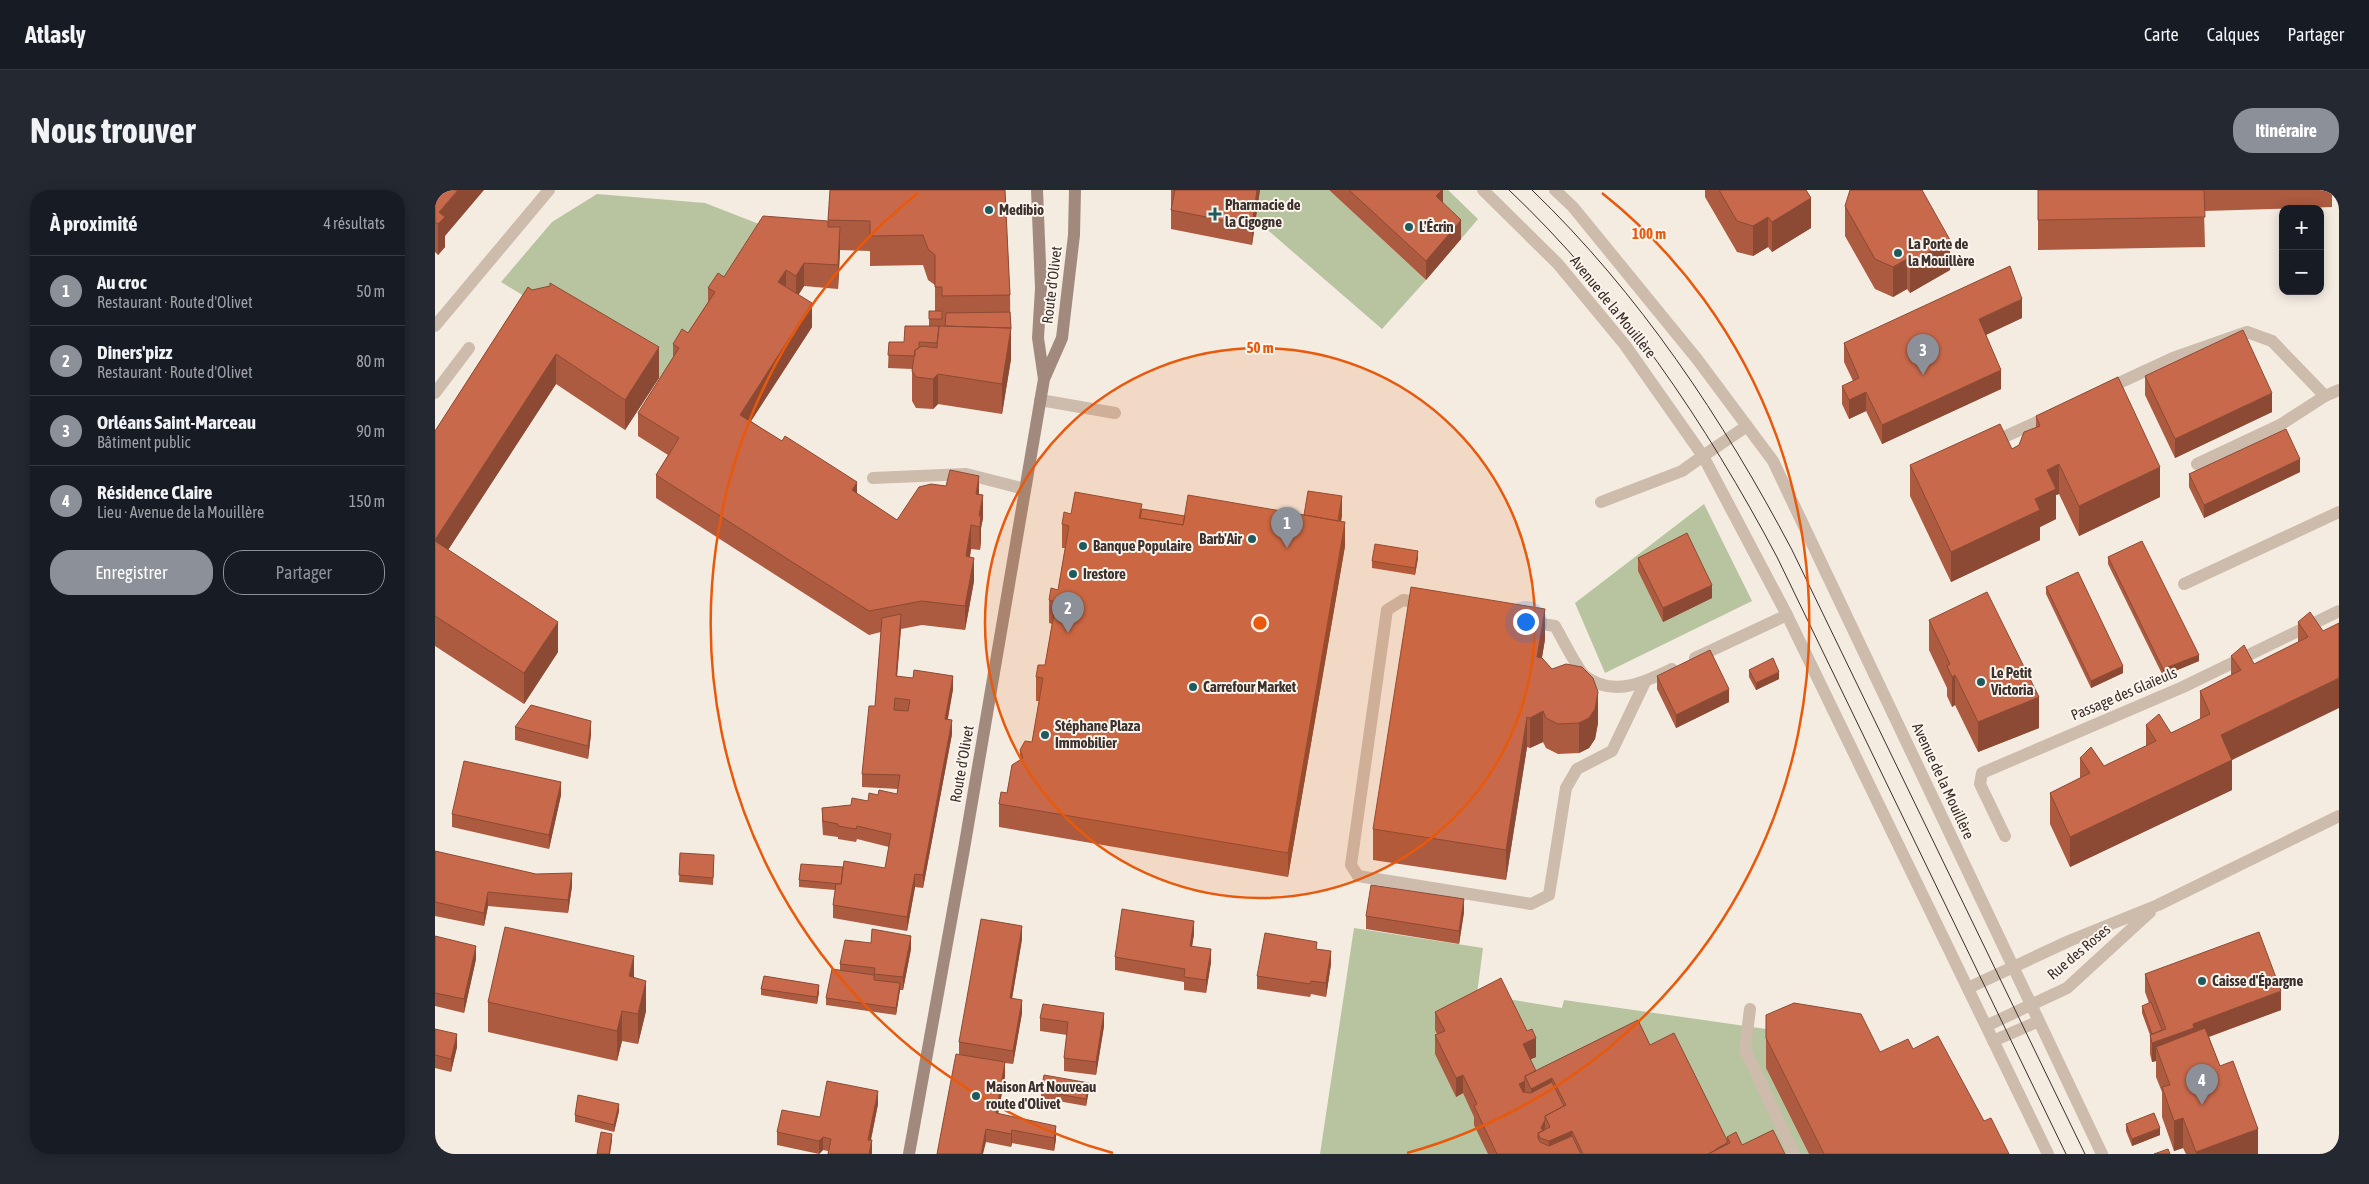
<!DOCTYPE html>
<html lang="fr">
<meta charset="utf-8">
<style>
:root{--surface:#171b24;--page:#242831;--text:#f1f3f6;--muted:#9ea1a6;--line:#363941;--accent:#8c9099}
body{margin:0;font-family:"Asap Condensed",sans-serif;background:var(--page);color:var(--text)}
.controls{position:absolute;right:15px;top:15px;display:grid;overflow:hidden;border-radius:10px;box-shadow:0 2px 12px #0003}
.controls button{width:45px;height:45px;display:grid;place-items:center;padding:0;border:0;border-bottom:1px solid var(--line);background:var(--surface);color:var(--text);font:25px sans-serif}
.you{position:absolute;left:1090px;top:431px;width:18px;height:18px;margin:-12px;border:4px solid #fff;border-radius:50%;background:#1a73e8;box-shadow:0 0 0 8px #1a73e833}
.badge{display:grid;place-items:center;width:32px;height:32px;border-radius:50%;background:var(--accent);color:#fff;font-size:16px;font-weight:700}
.pin{position:absolute;translate:-50% -41px;filter:drop-shadow(0 1px 2px #0008)}
.pin::after{content:'';position:absolute;top:26px;width:18px;height:15px;background:inherit;clip-path:polygon(0 0,100% 0,50% 100%)}
.list{margin:0;padding:0;list-style:none}
h2{display:flex;justify-content:space-between;align-items:center;height:65px;margin:0;padding:0 20px;font-size:21px}
h2 small{font-size:16px;font-weight:400;color:var(--muted)}
.list li{display:grid;grid-template-columns:32px 1fr auto;gap:15px;align-items:center;box-sizing:border-box;height:70px;padding:0 20px;border-top:1px solid var(--line)}
.list b{display:block;font-size:19px;white-space:nowrap}
.list p{margin:0;font-size:16px;white-space:nowrap;color:var(--muted)}
.list em{font-size:16px;font-style:normal;color:var(--muted)}
.actions{display:flex;gap:10px;padding:15px 20px}
.actions a{flex:1;padding:11px 0;border:1px solid var(--accent);border-radius:20px;text-align:center;font-size:18px;color:var(--accent)}
.actions .main{background:var(--accent);color:#fff}
.map{position:relative;flex:none;width:1904px;height:964px;overflow:hidden;border-radius:20px}
header{display:flex;align-items:center;gap:30px;box-sizing:border-box;height:70px;padding:0 25px;background:var(--surface);border-bottom:1px solid var(--line)}
header strong{font-size:24px}
nav{display:flex;gap:28px;margin-inline-start:auto;font-size:18px}
.intro{display:flex;align-items:center;justify-content:space-between;box-sizing:border-box;height:120px;padding:0 30px}
h1{margin:0;font-size:35px}
.button{padding:12px 22px;border-radius:20px;background:var(--accent);color:#fff;font-size:18px;font-weight:700}
main{display:flex;gap:30px;padding:0 30px}
aside{flex:1;background:var(--surface);border-radius:20px;box-shadow:0 2px 12px #0003}
.map>svg:first-child{display:block}
.green{fill:#b8c4a0}
.lines{fill:none;stroke-linecap:round;stroke-linejoin:round}
.lane{stroke:#cdbbac;stroke-width:12}
.street{stroke:#cdbbac;stroke-width:12}
.secondary{stroke:#a18a7d;stroke-width:12}
.tram{stroke:#3b302b;stroke-width:1}
.wall{fill:#ac5a40}
.shaded-wall{fill:#8c4a34}
.building{fill:#c8694b;stroke:#8c4a34;fill-rule:evenodd}
.ring{fill:none;stroke:#e8590c;stroke-width:2.5}
.poi-dot{fill:#1f5a5e;stroke:#fbf5ee;stroke-width:2}
.labels{text-anchor:middle;stroke-width:4;stroke-linejoin:round;paint-order:stroke}
.poi-label{font-size:15px;font-weight:bold;fill:#3b302b;stroke:#fbf5ee;text-anchor:start}
.street-label{font-size:15px;fill:#3b302b;stroke:#fbf5ee}
.centre{fill:#e8590c;stroke:#fbf5ee;stroke-width:2.5}
.ring-label{font-size:15px;text-anchor:middle;font-weight:bold;fill:#e8590c;stroke:#fbf5ee;stroke-width:4;stroke-linejoin:round;paint-order:stroke}
</style>
<header>
<strong>Atlasly</strong>
<nav><a>Carte</a><a>Calques</a><a>Partager</a></nav>
</header>
<div class="intro"><h1>Nous trouver</h1><a class="button">Itinéraire</a></div>
<main>
<aside>
<h2>À proximité<small>4 résultats</small></h2>
<ul class="list">
<li><span class="badge">1</span><div><b>Au croc</b><p>Restaurant · Route d'Olivet</p></div><em>50 m</em></li>
<li><span class="badge">2</span><div><b>Diners'pizz</b><p>Restaurant · Route d'Olivet</p></div><em>80 m</em></li>
<li><span class="badge">3</span><div><b>Orléans Saint-Marceau</b><p>Bâtiment public</p></div><em>90 m</em></li>
<li><span class="badge">4</span><div><b>Résidence Claire</b><p>Lieu · Avenue de la Mouillère</p></div><em>150 m</em></li>
</ul>
<div class="actions"><a class="main">Enregistrer</a><a>Partager</a></div>
</aside>
<div class="map">
<svg width="1904" height="964" viewBox="0 0 1904 964">
<rect width="100%" height="100%" fill="#f4ebe1"/>
<path class="green" d="M825,0h69l97,90 -44,49 -126,-109z
M989,0h24l30,29 -17,20z
M162,4l108,9 54,21 -95,157 -163,-99 51,-60z
M1269,314l48,97 -147,72 -30,-70z
M919,738l129,20 -6,46 85,14 2,-8 230,33 15,121h-489z"/>
<g class="lines">
<path class="lane" d="M1671,199l67,-31 74,-26 25,9 53,55
M605,210l75,13
M1569,247l46,-21
M1762,274l83,-39 45,-29 14,-6
M438,288l93,-4 59,15
M1166,312l81,-31 21,-15
M1749,394l155,-72
M991,414l-23,-4 -16,10 -36,255 7,11 173,28 18,-9 17,-107 11,-19 35,-18 33,-69
M1094,432l26,4c6,10 22,43 30,50 28,22 60,6 87,-7
M1260,468l92,-43
M1315,819l-5,40 49,105"/>
<path class="street" d="M1048,0l75,74 19,23 48,58 78,111 84,159 261,539
M1120,0l18,17 124,152 76,102 329,693
M0,136l114,-136
M0,203l34,-45
M1268,266l44,-30
M1570,646l-25,-52 2,-11 201,-86 156,-76
M1533,798l101,-47 89,-36 181,-89
M1551,836l81,-38 83,-76
M1558,851l46,-20"/>
<path class="secondary" d="M602,0l4,98 -3,50 6,41
M474,964l55,-305 80,-470 18,-41 12,-103 1,-45"/>
<path class="tram" d="M1074,0c110,104 197,233 268,367l289,597
M1097,0c107,103 191,229 260,360l293,604"/>
</g>
<path class="wall" d="M0,0l10,46v11l-7,8 -3,-3z
M395,0h175l5,105 1,64 -9,55 -64,-10 -5,5 -17,-1 -4,-7v-32l-24,-1 1,-26h15l35,-16h-10v-15h6v-26l-7,-5 -5,-15 -53,1v-15l-30,-1 -2,39 -34,-3 -6,9 14,32 -61,94 106,73 40,26 82,-26 4,24 -2,10v12l-1,10 -9,-1 -1,8 4,24 -9,49 -43,-5 -21,4 -4,47 56,13 -5,30 4,15 -29,154 -8,-1 -8,44 -74,-13v-13l2,-15 -36,-3v-7l44,-13 42,1 4,-21 -32,-8 -1,3 -18,-3v-2l-15,-2 -1,-14v-13l29,-3 17,-4 10,-6 19,-1 1,-5 -36,-2v-13l13,-68 6,-74 -12,3 -213,-137v-23l12,-20 -30,-19v-23l35,-55v-14l15,-11 20,-31v-14l16,-11 104,-56z
M736,0h89l-8,55 -81,-16z
M894,0h114v13l18,36 -35,41z
M1270,0h101l5,38 -39,24 -4,-5 -15,9 -16,-4 -32,-55z
M1603,0h294v17l-128,4 1,36 -167,3z
M1410,16l105,64 -40,23 -3,-4 -14,8 -18,-8 -30,-53z
M93,97l131,91 -34,52 -69,-46 -108,166 110,102 -34,52 -89,-58v-215z
M1587,128l-36,17 15,54 -119,55 -16,-33 -17,8 -7,-15v-18l11,-5 -9,-19v-19z
M1710,186l127,36 -97,46 -30,-63z
M1601,226l124,81 -81,39 -20,-42 -3,1v24l-16,8v13l-89,42 -41,-86v-31l102,-16 7,-4 17,-18z
M1865,282l-96,46 -15,-31v-13z
M707,319l43,7 157,-1 -1,7 4,24 -57,331 -289,-50v-23l8,-11 13,-33v-10l12,-8 7,-41h-3v-24l9,-12 7,-41 -3,-1v-23l9,-10 7,-42h-3v-24l9,-10z
M1673,367l91,104 -36,15 -55,-112z
M983,368l-3,17 -43,-7v-7z
M1203,368l74,40 -49,24 -25,-51z
M1611,397l77,86 -32,15 -45,-94z
M1494,430l110,108 -61,24 -23,-47 -3,2 -5,-11v-8l-18,-38z
M1863,432l25,9 -91,129v30l-162,77 -20,-43v-31l30,-15v-20l24,8 42,-20v-21l25,8 29,-13v-29l31,-16v-19l23,8 44,-22z
M1110,449l-3,19 56,65 -3,16 -6,9 -10,5 -21,1 -12,-6 -3,-6 -13,6 -3,-1 -21,133 -133,-20v-31z
M1314,480l30,9 -23,11 -7,-13z
M1222,486l72,26 -53,26 -19,-39z
M80,537l76,7 -3,25 -73,-19z
M126,605l-12,54 -97,-22v-13z
M0,661l137,35 -4,27 -80,-7 -4,20 -49,-10z
M245,663l34,9 -1,23 -34,-3z
M1029,722l-5,32 -93,-15v-13z
M759,744l-2,12 19,16 -5,31 -22,-3v-8l-69,-12v-13z
M0,746l41,23 -12,54 -29,-7z
M587,749l-10,59 10,15 -9,51 -8,-1v13l-7,38 58,25 -2,12 -42,-8 -1,4 -25,-5 -27,-87v-13z
M476,759l-8,41h-3l-4,25 -70,-10v-7l14,-28v-6z
M882,759l14,15 -5,33 -15,-3 -1,3 -53,-8v-13z
M1710,784l136,36 -72,27 11,29 38,88h-72l-3,-6 -9,3 -12,-34v-25l-6,-15v-16l-4,1 -2,-8v-19l-8,-22v-7l7,-3 -4,-11z
M199,788l12,33 -8,33 -16,-3 -5,20 -129,-29v-30z
M326,799l58,3 -2,12 -56,-9z
M1000,822l101,45 -6,2 6,12 114,-26 77,95v-3l15,8 43,9h-297l-14,-29v-8l-11,-24 -7,4 -21,-43v-19l2,-1 -2,-4z
M1331,825l114,37 33,-3 71,72 25,33h-200l-43,-86z
M605,828l64,8 -8,49 -32,-4v-13l3,-23 -27,-4z
M0,839l22,18 -6,25 -16,-4z
M654,900l-3,16 -45,-8v-7z
M443,914l-7,36h1v14h-44v-3l-5,-1 -4,4 -42,-9v-13l43,-15z
M184,921l-5,21 -39,-10v-7z
M1691,934l34,11 -28,11 -6,-15z"/>
<path class="shaded-wall" d="M23,0h26l-39,46v11l-7,8v-31l1,-12z
M822,0h3l-8,55v-19z
M1007,0h1v17l-7,-11z
M1376,8v30l-39,24v-30z
M1333,27v30l-15,9v-30z
M1026,30v19l-35,41v-19z
M405,37v24l-2,38v-24z
M1515,50v30l-40,23v-30z
M1472,69v30l-14,8v-30z
M369,73v23l-8,13v-23z
M351,80v23l-8,-11z
M1587,109v19l-43,20v-19z
M377,113v24l-72,111v-23z
M576,138v31l-9,55v-30z
M224,157v31l-34,52v-30z
M121,164v30l-121,186v-30z
M1566,180v19l-119,55v-19z
M503,184v30l-5,5v-30z
M1431,202v19l-17,8v-19z
M1837,203v19l-97,46v-19z
M1865,269v13l-96,46v-13z
M1624,274v30l-3,1v24l-16,8v13l-89,42v-30l84,-53 12,-29z
M1725,277v30l-81,39v-30z
M544,286v23l-3,-5z
M422,292v23l-5,-15z
M548,305v23l-2,10v12l-1,10 -1,-34z
M907,306v19l-5,30v-19z
M910,332v24l-57,331v-24z
M536,335v24l-5,30v-23z
M983,361v7l-3,17v-7z
M539,368v23l-9,49v-24z
M1277,395v13l-49,24v-14z
M1110,419v30l-8,48v-30z
M466,424v13l-5,62v-13z
M123,432v30l-34,52v-31z
M1764,465v6l-36,15v-7z
M1688,476v7l-32,15v-7z
M1344,482v7l-23,11v-7z
M1520,485v30l-3,2v-30z
M518,486v13l-8,43v-13z
M1904,488v30l-107,52v30l-162,77v-30l151,-102z
M1294,499v13l-53,26v-13z
M1163,502v31l-3,16 -6,9 -10,5v-30z
M1604,507v31l-61,24v-30z
M1108,521v31l-13,6v-30z
M1092,527v30l-21,133v-30z
M517,530v14l-29,154v-13z
M156,531v13l-3,25v-13z
M126,592v13l-12,54v-14z
M137,683v13l-4,27v-13z
M480,684v13l-8,44v-14z
M53,702v14l-4,20v-13z
M1029,709v13l-5,32v-13z
M759,731v13l-4,25v-13z
M587,736v13l-12,72v-13z
M476,746v13l-8,41v-13z
M41,756v13l-12,54v-14z
M776,759v13l-5,31v-13z
M896,761v13l-5,33v-14z
M199,766v30l-5,-10z
M211,791v30l-8,33v-30z
M465,793v7l-4,25v-7z
M384,795v7l-2,12v-7z
M1846,801v19l-87,32 -38,5v14l-4,1v-19l41,-19z
M587,810v13l-9,51v-13z
M187,821v30l-5,20v-30z
M669,823v13l-8,49v-13z
M22,844v13l-6,25v-13z
M1101,848v19l-13,6v-19z
M570,872v14l-9,50v-13z
M1028,885v18l-7,4v-19z
M1117,888v23l-21,11v-23z
M1090,891v19l-6,-16z
M654,893v7l-3,16v-7z
M443,901v13l-10,49v-13z
M184,914v7l-5,21v-7z
M1748,928v30l-9,3v-30z
M1110,930v20l-4,-12z
M621,936v13l-2,12v-13z
M1725,938v7l-28,11v-7z
M551,939v13l-3,12h-2z
M1823,939v25h-62v-2z
M577,940v13l-1,4v-13z
M1137,941v23h-23v-13z
M177,944v7l-2,13h-1z
M388,947v13l-4,4v-13z
M437,950v14h-3z
M1292,953v11h-11v-5z"/>
<path class="building" d="M0,0h23l-19,22 6,5 -7,7 -3,-2z
M395,0h175l5,105 -68,1v-9h-7v-32l-7,-6 -5,-14 -53,1v-15l-42,-1z
M739,0h83l-5,36 -81,-16 4,-20z
M914,0h93l-6,6 25,24 -35,41z
M1284,0h87l5,8 -39,24 -4,-5 -15,9 -16,-5z
M1415,0h72l28,50 -40,23 -3,-4 -14,8 -18,-8 -30,-53z
M1603,0h166l1,27 -167,3z
M328,26l65,5v6h12l-2,38 -34,-2 -8,13 -10,-6 -8,12 34,21 -72,112 42,26 3,-5 72,46 -5,8 45,30 22,-33 12,-3 15,2 4,-16 29,6 -3,18 7,1 -4,21h2l-1,11 -9,-2 -5,31 8,2 -9,48 -43,-5 -53,10 -213,-136 23,-37 -41,-25 41,-65 -6,-4 9,-15 6,4 27,-41 -7,-4 10,-15 6,4z
M1575,76l12,33 -43,20 22,51 -119,55 -16,-33 -17,8 -7,-14 17,-8 -15,-35z
M115,93l109,64 -34,53 -69,-46 -121,186v-109l93,-144 4,3 18,-4z
M494,121h13v8h-13z
M575,122l1,16 -66,-2 1,-13z
M470,136h34l-2,17 -18,-1v6l-4,2v6l-27,-1 1,-13h15z
M504,136l72,2 -9,56 -64,-10 -5,5 -17,-2 -4,-6 3,-21 7,-4 15,2z
M1808,140l29,63 -97,46 -30,-63z
M1683,187l42,90 -81,39 -20,-42 -12,6 9,19 -21,10 5,11 -89,42 -41,-87 90,-41 12,25 7,-4 5,-13 16,-6 -4,-10z
M1851,239l14,30 -96,46 -15,-31z
M873,301l34,5 -4,25 -34,-6z
M640,302l67,12 -3,14 44,7 5,-30 157,27 -57,331 -289,-49 2,-12 6,1 5,-28 11,-7 -3,-8 5,-9 7,1 11,-64 -7,-1 2,-12h7l11,-63 -7,-2 2,-12 7,2 11,-64 -7,-2 2,-12 7,2z
M707,319l43,7 -2,9 -43,-7z
M1252,343l25,52 -49,23 -25,-50z
M0,351l123,81 -34,51 -89,-57z
M1707,351l57,114 -36,14 -55,-112z
M940,354l43,7 -3,17 -43,-7z
M1643,382l45,94 -32,15 -45,-94z
M976,397l134,22 -8,48 5,1 10,11 14,-5 16,3 11,11 5,14 -3,17 -6,9 -10,5 -21,1 -12,-6 -3,-7 -13,7 -3,-1 -21,133 -133,-21z
M1552,402l52,105 -61,25 -23,-47 -3,2 -5,-11 3,-2 -21,-44z
M1875,422l13,19 16,-8v55l-118,57 11,25 -162,77 -20,-44 40,-20 -10,-15 11,-11 13,19 52,-25 -10,-16 13,-11 12,19 39,-19 -10,-23 41,-21 -10,-14 13,-11 10,19 54,-27 -10,-15z
M466,424l-5,62 17,2 1,-8 39,6 -8,43 7,1 -29,155 -8,-1 -8,43 -74,-12 3,-21h5l3,-23 41,7 6,-34 -34,-8 -1,3 -18,-3v-2l-15,-3 -1,-13 29,-3 1,-7 16,3 1,-8 9,2 1,-5 18,4 3,-19 -38,-1 7,-68h6l7,-88zM460,508l15,2 -2,11 -14,-1z
M1275,460l19,39 -53,26 -19,-39z
M1338,468l6,14 -23,11 -7,-13z
M96,515l60,16 -3,25 -73,-19z
M29,571l97,21 -12,53 -97,-21z
M0,661l101,23 36,-1 -4,27 -80,-8 -4,21 -49,-11z
M245,663l34,2 -1,23 -34,-3z
M366,674l42,3 -2,17 -42,-4z
M936,695l93,14 -5,32 -93,-15z
M687,719l72,12 -4,25 21,3 -5,31 -22,-3 1,-8 -70,-12z
M546,729l41,7 -12,72 12,2 -9,51 -54,-9z
M70,737l129,29 -5,20 17,5 -8,33 -16,-3 -5,20 -129,-29z
M437,739l39,7 -8,41 -29,-3 1,-6 -35,-4 5,-24 26,3z
M1824,742l22,59 -88,33 1,4 -42,15 -2,-8 16,-6 -21,-55z
M830,743l52,9 -1,7 15,2 -5,32 -15,-2 -1,3 -53,-8z
M0,746l41,10 -12,53 -29,-6z
M397,779l42,6v5l26,3 -4,25 -70,-10z
M329,786l55,9 -2,12 -56,-8z
M1066,788l26,53 5,-2 4,9 -13,6 13,27 -11,5v5l-6,3 4,8 8,1 21,-11 12,24 -19,10v4l-4,8 2,3 -5,2v5l2,4 9,4 23,-10 9,18h-84l-23,-48 3,-2 -14,-29 -7,3 -21,-43 10,-4 -10,-19z
M1716,812l11,28 -10,4 -10,-28z
M1359,813l67,11 19,38 28,-13 5,10 25,-13 46,85 7,-3 18,36h-185l-58,-116v-23z
M608,814l61,9 -8,49 -32,-4 4,-36 -28,-4z
M1203,830l12,25 24,-12 53,107v3l-11,6v1l-8,4h-125l-11,-23 -23,10 -9,-3 -2,-5 12,-6 -5,-11 21,-11 -14,-27 -21,11 -6,-13z
M1770,838l15,38 13,-5 25,68 -62,23 -13,-34 -9,3 -12,-34 8,-2 -14,-38z
M0,839l22,5 -6,25 -16,-4z
M521,864l49,8 -9,51 60,13 -2,12 -42,-8 -1,4 -25,-5 -5,25h-44z
M609,885l45,8 -3,16 -45,-8z
M392,891l51,10 -10,49h4l-3,14h-41l3,-15 -8,-2 -4,4 -42,-9 5,-22 38,7z
M143,905l41,9 -5,21 -39,-10z
M1719,923l6,15 -28,11 -6,-15z
M1338,940l12,24h-77l22,-11 -3,-6 9,-5 6,13z
M166,942l11,2 -3,20h-12z
M1733,959l2,5h-16z"/>
<circle cx="825" cy="433" r="275" fill="#e8590c" fill-opacity=".12"/>
<g class="ring">
<circle cx="825" cy="433" r="275"/>
<path d="M678 963A550 550 0 0 1 483 3M1167 3A550 550 0 0 1 972 963"/>
</g>
<g class="poi-dot">
<circle cx="554" cy="20" r="5"/>
<path d="M777.5 16.5h5v5h5v5h-5v5h-5v-5h-5v-5h5z"/>
<circle cx="974" cy="37" r="5"/>
<circle cx="1463" cy="63" r="5"/>
<circle cx="817" cy="349" r="5"/>
<circle cx="648" cy="356" r="5"/>
<circle cx="638" cy="384" r="5"/>
<circle cx="1546" cy="492" r="5"/>
<circle cx="758" cy="497" r="5"/>
<circle cx="610" cy="545" r="5"/>
<circle cx="1767" cy="791" r="5"/>
<circle cx="541" cy="906" r="5"/>
</g>
<g class="labels">
<g class="poi-label">
<text x="790" y="20">Pharmacie de<tspan x="790" dy="17">la Cigogne</tspan></text>
<text x="564" y="25">Medibio</text>
<text x="984" y="42">L'Écrin</text>
<text x="1473" y="59">La Porte de<tspan x="1473" dy="17">la Mouillère</tspan></text>
<text x="807" y="354" text-anchor="end">Barb'Air</text>
<text x="658" y="361">Banque Populaire</text>
<text x="648" y="389">Irestore</text>
<text x="1556" y="488">Le Petit<tspan x="1556" dy="17">Victoria</tspan></text>
<text x="768" y="502">Carrefour Market</text>
<text x="620" y="541">Stéphane Plaza<tspan x="620" dy="17">Immobilier</tspan></text>
<text x="1777" y="796">Caisse d'Épargne</text>
<text x="551" y="902">Maison Art Nouveau<tspan x="551" dy="17">route d'Olivet</tspan></text>
</g>
<g class="street-label">
<text transform="translate(617 95) rotate(-83)" y="5">Route d'Olivet</text>
<text transform="translate(1178 117) rotate(51)" y="5">Avenue de la Mouillère</text>
<text transform="translate(1689 504) rotate(-23)" y="5">Passage des Glaïeuls</text>
<text transform="translate(527 574) rotate(-80)" y="5">Route d'Olivet</text>
<text transform="translate(1508 591) rotate(65)" y="5">Avenue de la Mouillère</text>
<text transform="translate(1644 762) rotate(-40)" y="5">Rue des Roses</text>
</g>
</g>
<circle cx="825" cy="433" r="8" class="centre"/>
<g class="ring-label">
<text x="1214" y="49">100 m</text>
<text x="825" y="163">50 m</text>
</g>
</svg>
<div class="controls">
<button>+</button>
<button>−</button>
</div>
<div class="you"></div>
<div class="pin badge" style="left:852px;top:358px">1</div>
<div class="pin badge" style="left:633px;top:443px">2</div>
<div class="pin badge" style="left:1488px;top:185px">3</div>
<div class="pin badge" style="left:1767px;top:915px">4</div>
</div>
</main>
